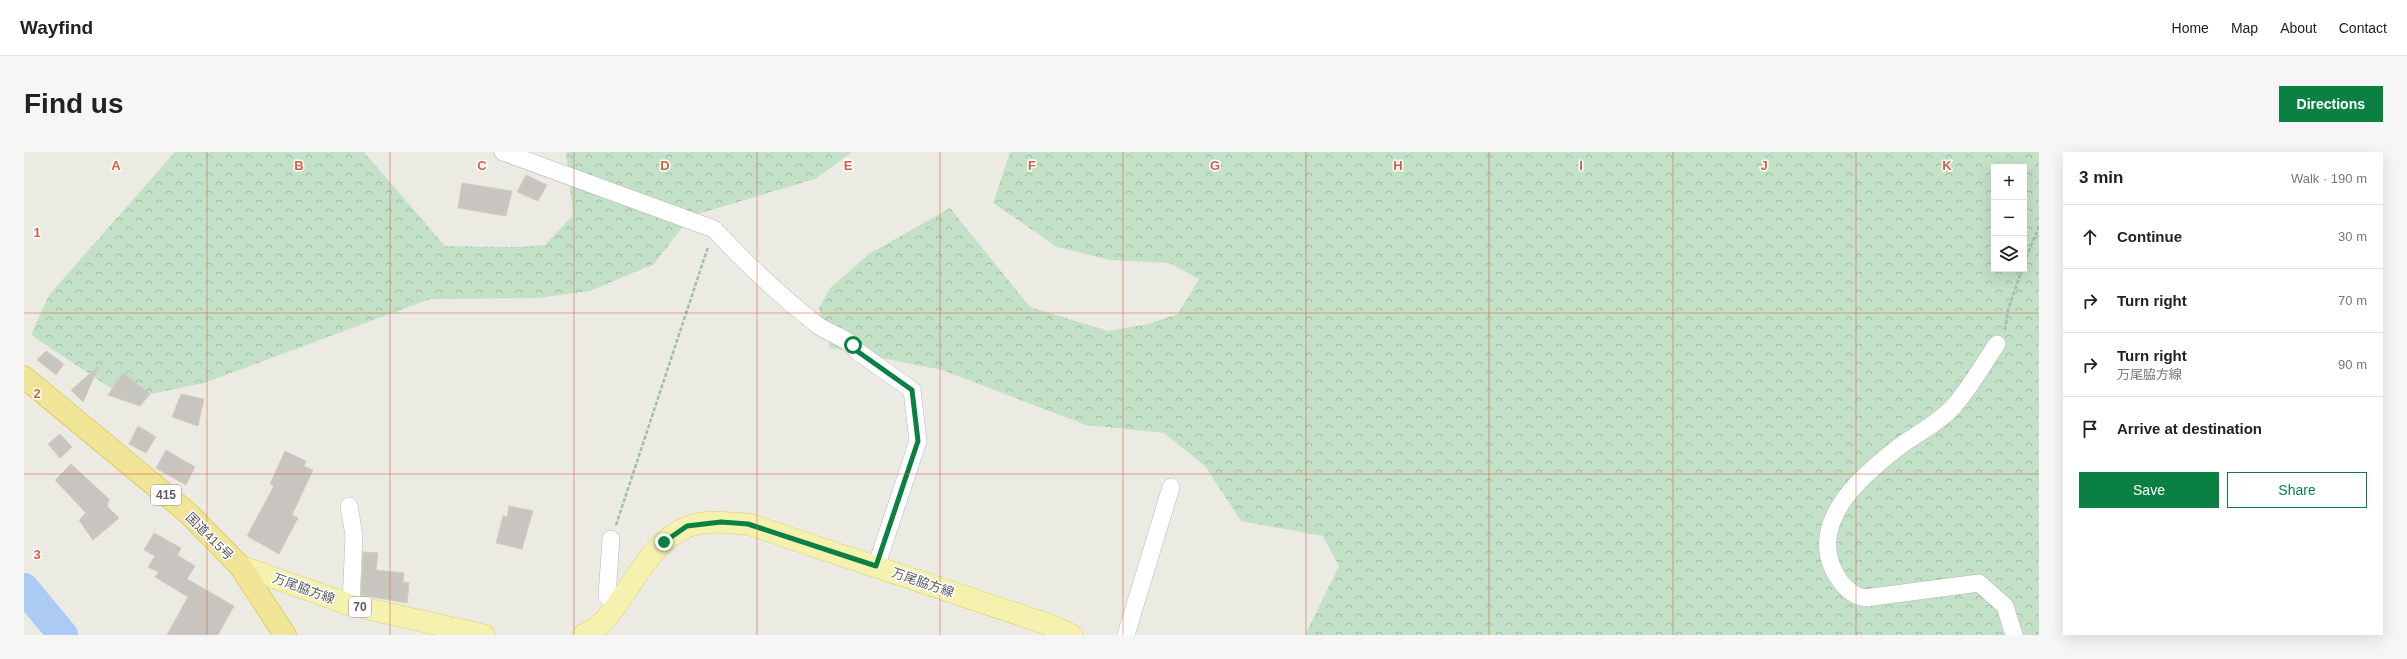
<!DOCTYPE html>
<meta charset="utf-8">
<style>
:root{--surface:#fff;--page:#f6f6f6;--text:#222;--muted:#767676;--line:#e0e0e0;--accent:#0b8043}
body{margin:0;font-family:Arial,"Noto Sans JP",sans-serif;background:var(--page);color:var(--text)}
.controls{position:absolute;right:12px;top:12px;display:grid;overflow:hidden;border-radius:0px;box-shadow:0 4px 16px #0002}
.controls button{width:36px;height:36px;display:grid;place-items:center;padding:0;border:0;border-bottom:1px solid var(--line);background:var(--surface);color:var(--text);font:20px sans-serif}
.stop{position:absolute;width:12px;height:12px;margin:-9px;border:3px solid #0b8043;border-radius:50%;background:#fff}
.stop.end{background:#0b8043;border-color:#fff;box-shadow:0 1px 4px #0008}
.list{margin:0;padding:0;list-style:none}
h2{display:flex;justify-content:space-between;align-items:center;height:52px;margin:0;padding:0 16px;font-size:17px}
h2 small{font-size:13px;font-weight:400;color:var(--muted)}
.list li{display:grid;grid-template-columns:26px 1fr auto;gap:12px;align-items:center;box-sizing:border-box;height:64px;padding:0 16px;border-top:1px solid var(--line)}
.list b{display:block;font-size:15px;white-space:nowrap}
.list p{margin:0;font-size:13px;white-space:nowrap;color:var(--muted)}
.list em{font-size:13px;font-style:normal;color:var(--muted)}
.actions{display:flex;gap:8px;padding:12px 16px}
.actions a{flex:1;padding:9px 0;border:1px solid var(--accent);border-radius:0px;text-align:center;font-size:14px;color:var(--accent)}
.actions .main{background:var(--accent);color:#fff}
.icon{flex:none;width:22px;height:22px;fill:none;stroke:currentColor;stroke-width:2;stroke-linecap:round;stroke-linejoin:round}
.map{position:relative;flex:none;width:2015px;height:483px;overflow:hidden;border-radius:0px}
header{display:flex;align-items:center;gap:24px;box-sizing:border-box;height:56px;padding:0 20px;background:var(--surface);border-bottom:1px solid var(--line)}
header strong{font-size:19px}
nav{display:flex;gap:22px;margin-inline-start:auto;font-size:14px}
.intro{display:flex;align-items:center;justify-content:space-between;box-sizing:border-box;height:96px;padding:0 24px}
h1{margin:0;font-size:28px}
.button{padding:10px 18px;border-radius:0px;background:var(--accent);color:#fff;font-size:14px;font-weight:700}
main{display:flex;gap:24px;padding:0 24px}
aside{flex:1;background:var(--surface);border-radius:0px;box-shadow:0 4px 16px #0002}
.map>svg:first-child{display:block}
.forest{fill:url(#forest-crowns);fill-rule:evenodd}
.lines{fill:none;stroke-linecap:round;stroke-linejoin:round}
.river{stroke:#abcbf4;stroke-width:30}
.building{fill:#c8c5c0;stroke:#d0cdc2}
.minor-casing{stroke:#b6b7bc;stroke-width:18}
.major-casing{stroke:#e0cd69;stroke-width:22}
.highway-casing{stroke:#d4b21b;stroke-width:23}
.path{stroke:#9cc1ab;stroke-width:2.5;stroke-dasharray:4 2;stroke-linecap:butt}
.minor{stroke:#fff;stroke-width:17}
.major{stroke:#f5f2b0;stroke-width:21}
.highway{stroke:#f0e497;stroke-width:22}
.route{stroke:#0b8043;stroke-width:5}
.grid{fill:none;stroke:#d46042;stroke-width:1;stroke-opacity:0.55}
.labels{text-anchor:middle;stroke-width:3;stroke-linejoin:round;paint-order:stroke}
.shield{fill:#fff;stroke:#8c8e91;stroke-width:1}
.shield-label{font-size:12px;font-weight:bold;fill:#5b5d62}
.street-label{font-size:13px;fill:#5b5d62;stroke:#fff}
.grid-label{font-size:13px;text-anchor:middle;font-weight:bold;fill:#d46042;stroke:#fff;stroke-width:3;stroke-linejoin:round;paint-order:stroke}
</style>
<header>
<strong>Wayfind</strong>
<nav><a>Home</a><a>Map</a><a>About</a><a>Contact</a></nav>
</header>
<div class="intro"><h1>Find us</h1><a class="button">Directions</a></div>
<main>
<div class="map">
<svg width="2015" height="483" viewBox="0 0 2015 483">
<defs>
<pattern id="forest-crowns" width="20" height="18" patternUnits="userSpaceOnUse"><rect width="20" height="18" fill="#c3e1c6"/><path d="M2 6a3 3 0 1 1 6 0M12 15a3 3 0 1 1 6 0" fill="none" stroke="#a1baa4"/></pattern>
</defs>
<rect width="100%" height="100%" fill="#ecebe3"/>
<path class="forest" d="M151,0h189l81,94 74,1 26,-2 28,-30 -7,-63h286l-37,27 -124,37 -37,48 -64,27 -51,7 -109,1 -226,84 -77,16 -96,-64 18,-40z
M986,0h1029v483h-734l34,-69 -16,-30 -82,-15 -36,-55 -41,-33 -78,-8 -144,-55 -112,-22 -11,-40 11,-20 39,-34 81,-46 80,99 78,24 40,-7 30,-10 21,-35 -30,-16 -59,-3 -53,-13 -64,-44zM1970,15h30v102h-30z"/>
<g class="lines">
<path class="river" d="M0,436l39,47"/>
</g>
<path class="building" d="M502,23l21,10 -9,16 -21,-9z
M438,31l50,8 -6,25 -48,-8z
M22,199l18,13 -8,11 -19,-15z
M75,214l-16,36 -12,-12z
M99,221l27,21 -10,12 -32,-11z
M157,242l23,5 -6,27 -26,-9z
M114,274l18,11 -10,16 -17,-9z
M36,282l12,13 -12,11 -12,-14z
M142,298l29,17 -9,18 -30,-17z
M261,299l21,10 -2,5 9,4 -21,45 6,3 -19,36 -32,-18 27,-50 -4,-2z
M47,312l38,35 -2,7 12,12 -26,22 -14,-20 7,-7 -31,-33z
M485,354l24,5 -11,38 -26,-6 7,-27 4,1z
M130,381l27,15 -4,7 18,11 -8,13 47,27 -16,29h-51l21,-38 -33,-20 4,-5 -11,-5 7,-11 -11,-6z
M339,400l15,1 -2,17 28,3 -1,9 6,1 -2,20 -46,-8z"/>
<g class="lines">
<defs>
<path id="minor" d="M479,0l211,77c31,34 66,66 102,95 12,10 32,13 41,27l55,39 6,51 -42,126
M1973,192c-14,20 -27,44 -43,62 -15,17 -36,27 -54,40 -35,27 -90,72 -67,123 7,14 16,26 32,29l114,-15 26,23 9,29
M325,354l5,29 -3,70
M587,387l-4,57 9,10
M1102,483l45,-148"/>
<path id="major" d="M216,414l111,39 133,30
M559,483c15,-6 28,-21 37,-35 18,-26 37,-61 67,-73 19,-8 42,-4 61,-3l302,101 22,10"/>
<path id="highway" d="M0,225l164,136 52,53 45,69"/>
</defs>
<use href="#minor" class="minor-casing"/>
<use href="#major" class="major-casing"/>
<use href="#highway" class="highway-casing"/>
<path class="path" d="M2000,111l15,-37
M1981,178l3,-20 14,-41
M592,373l92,-278"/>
<use href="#minor" class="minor"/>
<use href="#major" class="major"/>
<use href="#highway" class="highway"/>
</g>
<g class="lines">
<path class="route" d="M640,390l23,-16 34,-4 27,2 128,42 42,-125 -6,-51 -55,-39 -4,-6"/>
</g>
<path class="grid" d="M183,0v483M366,0v483M550,0v483M733,0v483M916,0v483M1099,0v483M1282,0v483M1465,0v483M1649,0v483M1832,0v483M0,161h2015M0,322h2015"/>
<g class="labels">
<g class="shield">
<rect x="127" y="333" width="30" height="20" rx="3"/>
<rect x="325" y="445" width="22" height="20" rx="3"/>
</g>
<g class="shield-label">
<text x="142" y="347">415</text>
<text x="336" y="459">70</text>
</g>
<g class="street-label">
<text transform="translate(186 384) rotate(45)" y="5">国道415号</text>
<text transform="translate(899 430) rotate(19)" y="5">万尾脇方線</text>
<text transform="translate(280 436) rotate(20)" y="5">万尾脇方線</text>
</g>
</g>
<g class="grid-label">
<text x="92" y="18">A</text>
<text x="275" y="18">B</text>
<text x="458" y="18">C</text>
<text x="641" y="18">D</text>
<text x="824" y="18">E</text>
<text x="1008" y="18">F</text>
<text x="1191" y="18">G</text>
<text x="1374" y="18">H</text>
<text x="1557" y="18">I</text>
<text x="1740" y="18">J</text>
<text x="1923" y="18">K</text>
<text x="13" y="85">1</text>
<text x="13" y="246">2</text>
<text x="13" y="407">3</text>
</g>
</svg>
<div class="controls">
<button>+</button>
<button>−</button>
<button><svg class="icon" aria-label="layers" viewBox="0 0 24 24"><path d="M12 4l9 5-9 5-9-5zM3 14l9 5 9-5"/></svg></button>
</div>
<div class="stop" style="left:829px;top:193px"></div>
<div class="stop end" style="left:640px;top:390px"></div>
</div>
<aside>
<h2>3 min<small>Walk · 190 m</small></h2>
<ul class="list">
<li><svg class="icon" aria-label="ahead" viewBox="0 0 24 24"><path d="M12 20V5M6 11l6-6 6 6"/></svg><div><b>Continue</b></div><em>30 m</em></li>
<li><svg class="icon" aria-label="right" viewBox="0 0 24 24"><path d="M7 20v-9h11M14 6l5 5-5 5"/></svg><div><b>Turn right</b></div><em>70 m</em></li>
<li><svg class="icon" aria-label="right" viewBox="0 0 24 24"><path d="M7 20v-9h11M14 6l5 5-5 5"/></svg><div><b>Turn right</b><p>万尾脇方線</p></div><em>90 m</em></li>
<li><svg class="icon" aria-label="arrive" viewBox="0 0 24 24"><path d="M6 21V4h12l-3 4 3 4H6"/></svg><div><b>Arrive at destination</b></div></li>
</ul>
<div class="actions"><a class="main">Save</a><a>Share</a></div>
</aside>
</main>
